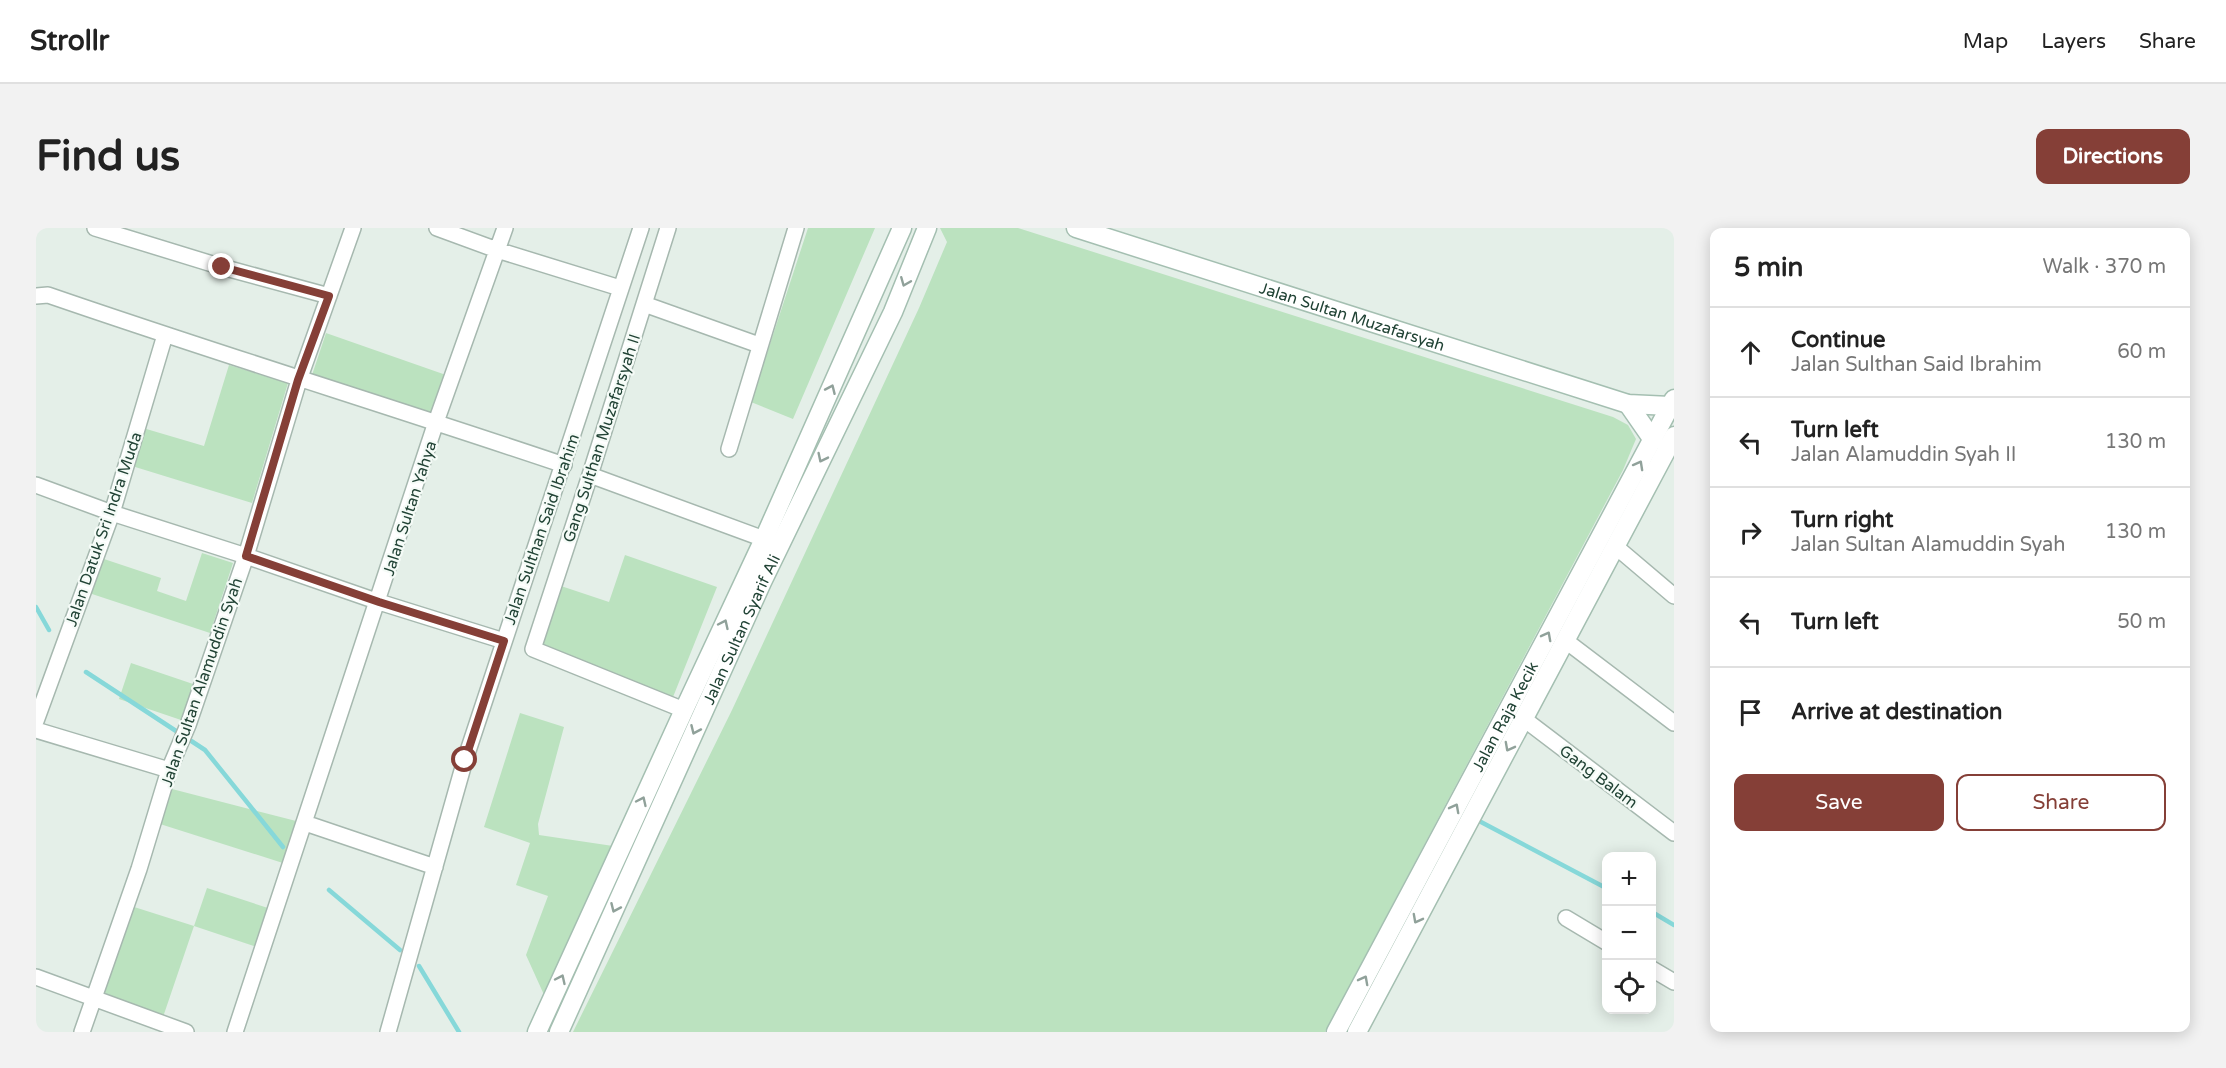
<!DOCTYPE html>
<meta charset="utf-8">
<style>
:root{--surface:#fff;--page:#f2f2f2;--text:#222;--muted:#767676;--line:#e0e0e0;--accent:#853f37}
body{margin:0;font-family:"Varela Round",sans-serif;background:var(--page);color:var(--text)}
.controls{position:absolute;right:18px;bottom:18px;display:grid;overflow:hidden;border-radius:12px;box-shadow:0 3px 15px #0003}
.controls button{width:54px;height:54px;display:grid;place-items:center;padding:0;border:0;border-bottom:2px solid var(--line);background:var(--surface);color:var(--text);font:30px sans-serif}
.stop{position:absolute;width:18px;height:18px;margin:-14px;border:4px solid #853f37;border-radius:50%;background:#fff}
.stop.end{background:#853f37;border-color:#fff;box-shadow:0 2px 6px #0008}
.list{margin:0;padding:0;list-style:none}
h2{display:flex;justify-content:space-between;align-items:center;height:78px;margin:0;padding:0 24px;font-size:26px}
h2 small{font-size:20px;font-weight:400;color:var(--muted)}
.list li{display:grid;grid-template-columns:39px 1fr auto;gap:18px;align-items:center;box-sizing:border-box;height:90px;padding:0 24px;border-top:2px solid var(--line)}
.list b{display:block;font-size:22px;white-space:nowrap}
.list p{margin:0;font-size:20px;white-space:nowrap;color:var(--muted)}
.list em{font-size:20px;font-style:normal;color:var(--muted)}
.actions{display:flex;gap:12px;padding:18px 24px}
.actions a{flex:1;padding:14px 0;border:2px solid var(--accent);border-radius:12px;text-align:center;font-size:21px;color:var(--accent)}
.actions .main{background:var(--accent);color:#fff}
.icon{flex:none;width:33px;height:33px;fill:none;stroke:currentColor;stroke-width:2;stroke-linecap:round;stroke-linejoin:round}
.map{position:relative;flex:none;width:1638px;height:804px;overflow:hidden;border-radius:12px}
header{display:flex;align-items:center;gap:36px;box-sizing:border-box;height:84px;padding:0 30px;background:var(--surface);border-bottom:2px solid var(--line)}
header strong{font-size:28px}
nav{display:flex;gap:33px;margin-inline-start:auto;font-size:21px}
.intro{display:flex;align-items:center;justify-content:space-between;box-sizing:border-box;height:144px;padding:0 36px}
h1{margin:0;font-size:42px}
.button{padding:15px 27px;border-radius:12px;background:var(--accent);color:#fff;font-size:21px;font-weight:700}
main{display:flex;gap:36px;padding:0 36px}
aside{flex:1;background:var(--surface);border-radius:12px;box-shadow:0 3px 15px #0003}
.map>svg:first-child{display:block}
.green{fill:#bbe2bf}
.lines{fill:none;stroke-linecap:round;stroke-linejoin:round}
.stream{stroke:#86d8d9;stroke-width:4.5}
.street-casing{stroke:#a6b8af;stroke-width:18}
.secondary-casing{stroke:#a4bfb1;stroke-width:21}
.street{stroke:#fff;stroke-width:15}
.secondary{stroke:#fff;stroke-width:18}
.oneway{stroke:#90a19a}
.route{stroke:#853f37;stroke-width:8}
.labels{text-anchor:middle;stroke-width:4.5;stroke-linejoin:round;paint-order:stroke}
.street-label{font-size:16px;fill:#214335;stroke:#f5fbf7}
</style>
<header>
<strong>Strollr</strong>
<nav><a>Map</a><a>Layers</a><a>Share</a></nav>
</header>
<div class="intro"><h1>Find us</h1><a class="button">Directions</a></div>
<main>
<div class="map">
<svg width="1638" height="804" viewBox="0 0 1638 804">
<rect width="100%" height="100%" fill="#e4efe8"/>
<path class="green" d="M772,0h67l-82,191 -42,-17z
M904,0h78l595,189 15,8 8,14 -13,31 -298,562h-752l159,-322 187,-402 28,-66z
M290,105l120,42 -14,41 -120,-41z
M193,137l59,18 -36,120 -120,-37 11,-38 61,18z
M166,325l31,10 -23,70 -121,-40 12,-35 60,20 -4,13 29,10z
M589,327l92,32 -44,110 -132,-51 20,-60 48,16z
M95,435l62,21 -12,36 -62,-21z
M484,485l44,14 -26,97 1,11 74,11 -68,151 -19,-42 22,-59 -32,-11 14,-42 -46,-16z
M136,561l128,33 -14,42 -126,-40z
M171,660l64,21 -14,38 -63,-21 -31,91 -61,-22 29,-89 63,20z"/>
<g class="lines">
<path class="stream" d="M0,379l13,23
M50,444l119,78 78,97
M1445,594l125,66
M293,662l71,60
M1616,684l22,13
M383,738l40,66"/>
<defs>
<path id="street" d="M59,0l127,39 107,29
M401,0l60,22 123,38
M632,0l-78,247 -57,174 151,61
M0,68l12,-1c171,59 344,112 516,170
M608,76l115,41
M693,221l67,-221
M554,247l174,64
M0,257l76,28 134,43 133,46 125,39
M1579,318l59,50
M1530,413l108,82
M1488,491l150,114
M0,493l76,-208 53,-178
M0,502l133,40
M269,595l130,44
M1530,690l40,24
M1616,741l22,13
M0,749l150,55
M46,804l57,-163 30,-99 19,-45 58,-169 53,-176 54,-152
M199,804l201,-610 69,-194
M352,804l77,-272 176,-532"/>
<g id="secondary">
<path id="s1" d="M1040,0l552,176 42,2"/>
<path d="M1592,176l25,36"/>
<path d="M501,804l147,-322 80,-171 138,-311"/>
<path id="s2" d="M523,804l203,-450 131,-270 34,-84"/>
<path id="s3" d="M1300,804l338,-633"/>
<path d="M1321,804l317,-596"/>
</g>
</defs>
<use href="#street" class="street-casing"/>
<use href="#secondary" class="secondary-casing"/>
<use href="#street" class="street"/>
<use href="#secondary" class="secondary"/>
</g>
<defs><path id="oneway-chevron" d="M-2-3.5L2.5 0L-2 3.5" fill="none" stroke-width="1.6" stroke-linecap="round" stroke-linejoin="round" transform="scale(1.5)"/></defs>
<g class="oneway">
<use href="#oneway-chevron" transform="translate(869 54) rotate(112)"/>
<use href="#oneway-chevron" transform="translate(795 161) rotate(-66)"/>
<use href="#oneway-chevron" transform="translate(786 230) rotate(116)"/>
<use href="#oneway-chevron" transform="translate(1603 237) rotate(-61)"/>
<use href="#oneway-chevron" transform="translate(688 396) rotate(-65)"/>
<use href="#oneway-chevron" transform="translate(1511 408) rotate(-62)"/>
<use href="#oneway-chevron" transform="translate(659 502) rotate(114)"/>
<use href="#oneway-chevron" transform="translate(1473 519) rotate(118)"/>
<use href="#oneway-chevron" transform="translate(606 573) rotate(-65)"/>
<use href="#oneway-chevron" transform="translate(1419 580) rotate(-62)"/>
<use href="#oneway-chevron" transform="translate(579 680) rotate(114)"/>
<use href="#oneway-chevron" transform="translate(1381 691) rotate(118)"/>
<use href="#oneway-chevron" transform="translate(525 751) rotate(-65)"/>
<use href="#oneway-chevron" transform="translate(1328 752) rotate(-62)"/>
</g>
<g class="lines">
<path class="route" d="M186,39l107,29 -31,84 -52,176 133,46 125,39 -39,119"/>
</g>
<g class="labels">
<g class="street-label">
<text dy="6" stroke="none"><textPath href="#s1" startOffset="290">Jalan Sultan Muzafarsyah</textPath></text>
<text transform="translate(565 210) rotate(-72)" y="6">Gang Sulthan Muzafarsyah II</text>
<text transform="translate(373 280) rotate(-72)" y="6">Jalan Sultan Yahya</text>
<text transform="translate(67 301) rotate(-71)" y="6">Jalan Datuk Sri Indra Muda</text>
<text transform="translate(505 301) rotate(-71)" y="6">Jalan Sulthan Said Ibrahim</text>
<text dy="6" stroke="none"><textPath href="#s2" startOffset="442">Jalan Sultan Syarif Ali</textPath></text>
<text transform="translate(165 454) rotate(-71)" y="6">Jalan Sultan Alamuddin Syah</text>
<text dy="6" stroke="none"><textPath href="#s3" startOffset="358">Jalan Raja Kecik</textPath></text>
<text transform="translate(1563 548) rotate(37)" y="6">Gang Balam</text>
</g>
</g>
</svg>
<div class="controls">
<button>+</button>
<button>−</button>
<button><svg class="icon" aria-label="locate" viewBox="0 0 24 24"><circle cx="12" cy="12" r="6"/><path d="M12 2v4M12 18v4M2 12h4M18 12h4"/></svg></button>
</div>
<div class="stop" style="left:429px;top:532px"></div>
<div class="stop end" style="left:186px;top:39px"></div>
</div>
<aside>
<h2>5 min<small>Walk · 370 m</small></h2>
<ul class="list">
<li><svg class="icon" aria-label="ahead" viewBox="0 0 24 24"><path d="M12 20V5M6 11l6-6 6 6"/></svg><div><b>Continue</b><p>Jalan Sulthan Said Ibrahim</p></div><em>60 m</em></li>
<li><svg class="icon" aria-label="left" viewBox="0 0 24 24"><path d="M17 20v-9H6M10 6l-5 5 5 5"/></svg><div><b>Turn left</b><p>Jalan Alamuddin Syah II</p></div><em>130 m</em></li>
<li><svg class="icon" aria-label="right" viewBox="0 0 24 24"><path d="M7 20v-9h11M14 6l5 5-5 5"/></svg><div><b>Turn right</b><p>Jalan Sultan Alamuddin Syah</p></div><em>130 m</em></li>
<li><svg class="icon" aria-label="left" viewBox="0 0 24 24"><path d="M17 20v-9H6M10 6l-5 5 5 5"/></svg><div><b>Turn left</b></div><em>50 m</em></li>
<li><svg class="icon" aria-label="arrive" viewBox="0 0 24 24"><path d="M6 21V4h12l-3 4 3 4H6"/></svg><div><b>Arrive at destination</b></div></li>
</ul>
<div class="actions"><a class="main">Save</a><a>Share</a></div>
</aside>
</main>
